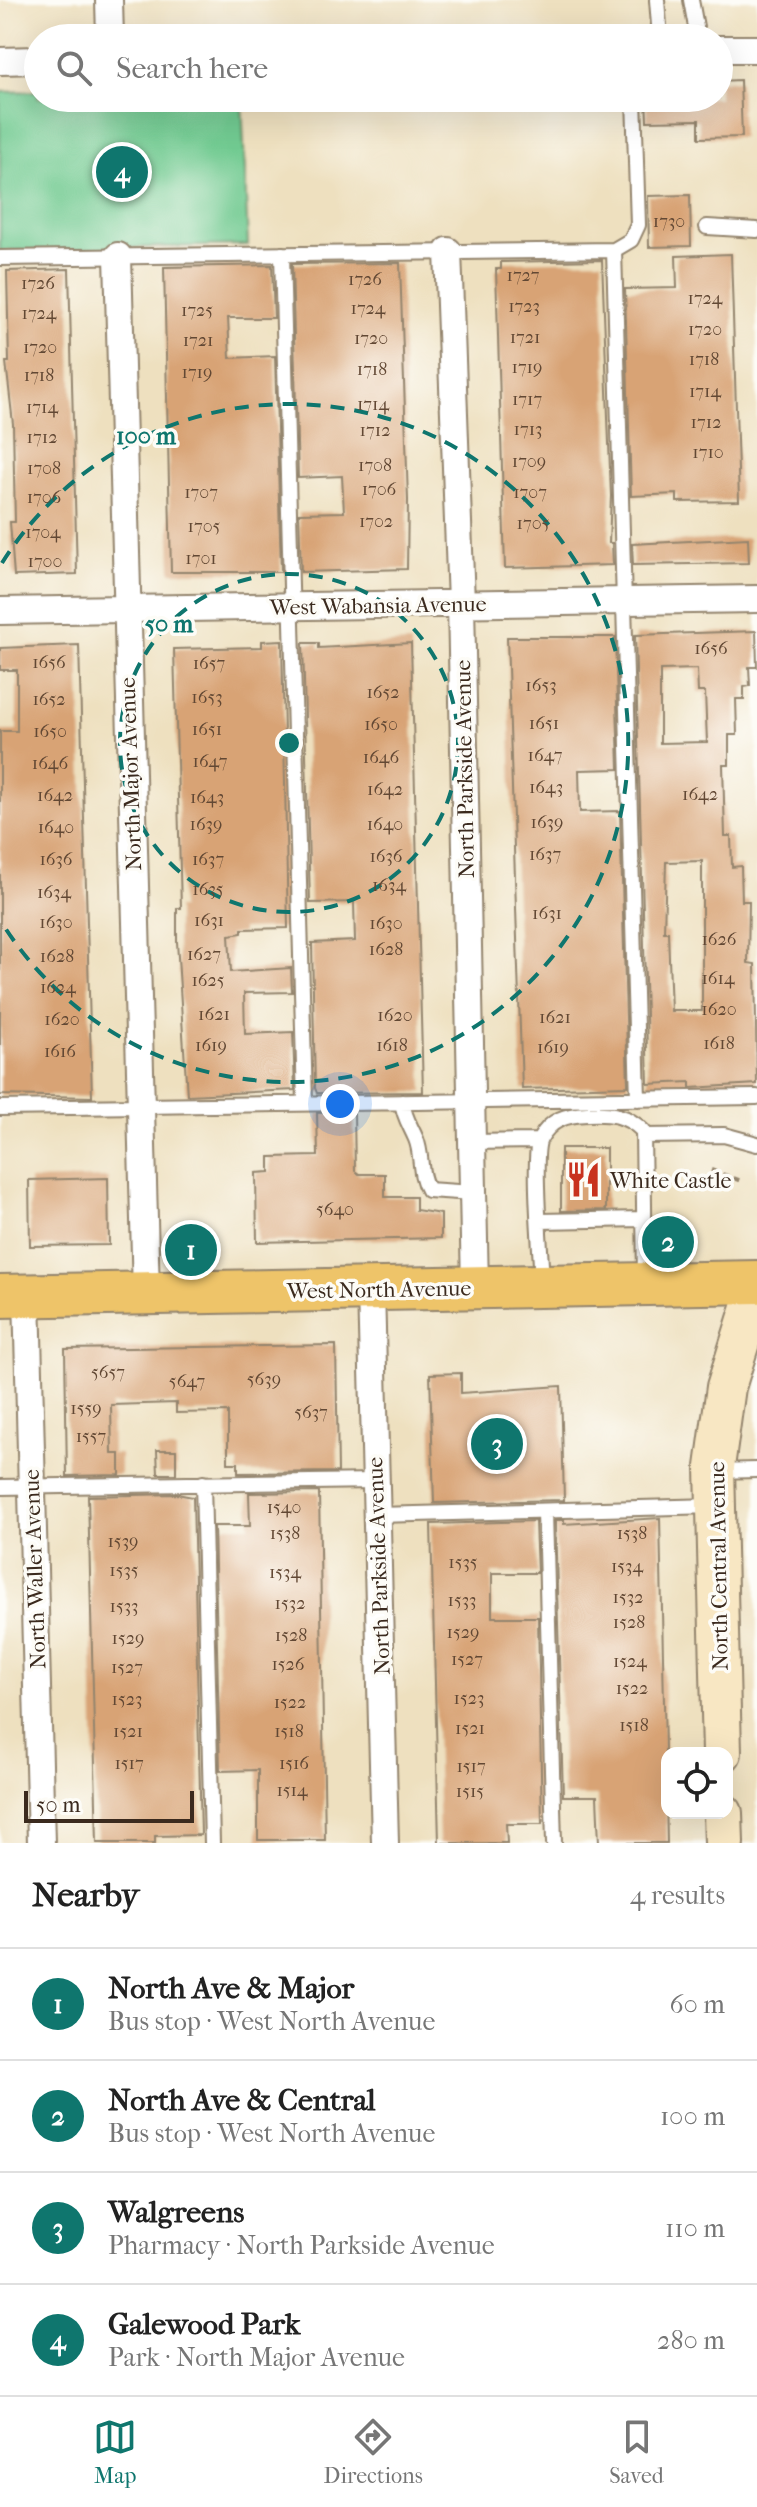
<!DOCTYPE html>
<meta charset="utf-8">
<style>
:root{--surface:#fff;--page:#f2f2f2;--text:#222;--muted:#767676;--line:#e0e0e0;--accent:#0f766e}
body{margin:0;font-family:"IM FELL French Canon",serif;background:var(--page);color:var(--text)}
.controls{position:absolute;right:24px;bottom:24px;display:grid;overflow:hidden;border-radius:16px;box-shadow:0 8px 32px #0002}
.controls button{width:72px;height:72px;display:grid;place-items:center;padding:0;border:0;border-bottom:2px solid var(--line);background:var(--surface);color:var(--text);font:40px sans-serif}
.scale{position:absolute;left:24px;bottom:20px;width:170px;box-sizing:border-box;padding-left:8px;border:4px solid #3b2a1e;border-top:0;font-size:22px;line-height:28px;white-space:nowrap;color:#3b2a1e;-webkit-text-stroke:6px #fdfcf7;paint-order:stroke}
.you{position:absolute;left:340px;top:1104px;width:28px;height:28px;margin:-20px;border:6px solid #fff;border-radius:50%;background:#1a73e8;box-shadow:0 0 0 12px #1a73e833}
.badge{display:grid;place-items:center;width:52px;height:52px;border-radius:50%;background:var(--accent);color:#fff;font-size:26px;font-weight:700}
.pin{position:absolute;translate:-50% -50%;border:4px solid #fff;box-shadow:0 2px 8px #0006}
.list{margin:0;padding:0;list-style:none}
h2{display:flex;justify-content:space-between;align-items:center;height:104px;margin:0;padding:0 32px;font-size:34px}
h2 small{font-size:26px;font-weight:400;color:var(--muted)}
.list li{display:grid;grid-template-columns:52px 1fr auto;gap:24px;align-items:center;box-sizing:border-box;height:112px;padding:0 32px;border-top:2px solid var(--line)}
.list b{display:block;font-size:30px;white-space:nowrap}
.list p{margin:0;font-size:26px;white-space:nowrap;color:var(--muted)}
.list em{font-size:26px;font-style:normal;color:var(--muted)}
.icon{flex:none;width:44px;height:44px;fill:none;stroke:currentColor;stroke-width:2;stroke-linecap:round;stroke-linejoin:round}
.map{position:relative;flex:none;width:757px;height:1843px;overflow:hidden}
.search{position:absolute;background:var(--surface);box-shadow:0 8px 32px #0002;left:24px;right:24px;top:24px;height:88px;display:flex;align-items:center;gap:20px;box-sizing:border-box;padding:0 28px;border-radius:44px;color:var(--muted);font-size:30px}
.sheet{height:552px;background:var(--surface)}
nav{display:flex;justify-content:space-around;align-items:center;box-sizing:border-box;height:112px;border-top:2px solid var(--line);background:var(--surface);font-size:22px;color:var(--muted)}
nav a{display:grid;justify-items:center;gap:4px}
nav .on{color:var(--accent)}
.map>svg:first-child{display:block}
.green{fill:#71ca91;stroke:#567a58;stroke-width:2}
.building{fill:#d8a374;fill-rule:evenodd}
.lines{fill:none;stroke-linecap:round;stroke-linejoin:round}
.lane-casing{stroke:#94856e;stroke-width:18}
.street-casing{stroke:#94856e;stroke-width:30}
.secondary-casing{stroke:#94856e;stroke-width:42}
.primary-casing{stroke:#94856e;stroke-width:46}
.path{stroke:#94856e;stroke-width:4;stroke-dasharray:6 6;stroke-linecap:butt}
.lane{stroke:#fff;stroke-width:14}
.street{stroke:#fff;stroke-width:26}
.secondary{stroke:#f8e7c3;stroke-width:38}
.primary{stroke:#eec469;stroke-width:42}
.ring{fill:none;stroke:#0f766e;stroke-width:4;stroke-dasharray:14 10}
.labels{text-anchor:middle;stroke-width:7;stroke-linejoin:round;paint-order:stroke}
.number-label{font-size:18px;fill:#624834}
.street-label{font-size:22px;fill:#3b2a1e;stroke:#fdfcf7}
.poi-label{font-size:22px;fill:#3b2a1e;stroke:#fdfcf7;text-anchor:start}
.centre{fill:#0f766e;stroke:#fdfcf7;stroke-width:4}
.ring-label{font-size:24px;text-anchor:middle;font-weight:bold;fill:#0f766e;stroke:#fdfcf7;stroke-width:7;stroke-linejoin:round;paint-order:stroke}
</style>
<div class="map">
<svg width="757" height="1843" viewBox="0 0 757 1843">
<rect width="100%" height="100%" fill="#fdfcf7"/>
<filter id="ink" filterUnits="userSpaceOnUse"><feTurbulence type="fractalNoise" baseFrequency=".0125" numOctaves="2"/><feDisplacementMap in="SourceGraphic" scale="16" xChannelSelector="R" yChannelSelector="G"/><feConvolveMatrix kernelMatrix="1 2 1 2 8 2 1 2 1" color-interpolation-filters="sRGB"/></filter>
<filter id="wash" filterUnits="userSpaceOnUse"><feTurbulence type="fractalNoise" baseFrequency=".006" numOctaves="4" result="noise"/><feDisplacementMap in="SourceGraphic" scale="32" xChannelSelector="R" yChannelSelector="G"/><feGaussianBlur stdDeviation="1.8" result="paint"/><feColorMatrix in="noise" values="0 0 0 0 0 0 0 0 0 0 0 0 0 0 0 0 0 1.4 0 .05"/><feComposite in="paint" operator="in"/></filter>
<g filter="url(#wash)">
<rect width="100%" height="100%" fill="#eee0bf"/>
<path class="green" d="M38,91v7h204l6,147 -248,6v-159z"/>
<g id="blocks">
<path class="building" d="M740,80l2,57 -43,1v-18l-52,1 -1,-23h73v-17z
M690,195l1,51 -42,1 -1,-51z
M731,254l8,247 -62,1v-8l-46,2 -6,-207 52,-1 -1,-32z
M602,260l9,236 -2,47h3l1,22 -108,3 -9,-299h5v-7z
M400,263l8,237 -1,69 -106,3 -2,-59 45,-1 -2,-36 -44,2 -6,-214z
M272,265l2,53h-46l2,40 45,-2 6,216h-110l-7,-305z
M69,269l8,305 -63,2 -4,-54h5l-2,-98 -7,-62h3l-2,-91z
M748,538l1,25 -116,2 -1,-21z
M756,631l1,36h-8l1,19 -6,1v12h-8l1,36h-8v30h-6l2,71h6l1,31 9,-1 1,35h7l-1,62 7,1 2,120 -67,4v-6l-42,2 -13,-449zM697,669l1,23h7l2,50 -47,1v-73zM702,861v150h-31l-3,-79h-4l2,-70z
M507,637h108l4,132 -40,1 1,42 40,-1 8,275 -106,3z
M282,640l6,288 -46,1v4l-13,2 2,37 60,-4 1,24 -48,1 1,41 48,-2 2,58 -108,5 -10,-153v-34h4l-7,-259 88,-2v-6z
M303,643h16v5l92,-5 12,449 -106,1 -2,-5 -3,-145 43,-2 -1,-39 -44,1z
M79,645l13,452 -92,-2v-364h17v-61h-17v-22z
M317,1113h37l1,58 4,3h26v23h31v13l25,4v24l-184,4 -1,-69 14,-1v-15l48,-1z
M561,1148h45v62l-45,1z
M108,1178l1,67 -79,1 -1,-66z
M336,1345l2,127 -100,1v-10h-10v-51l-52,1v-10l-65,2 1,49h8v21l-53,1 -2,-127z
M461,1373v20l100,-7 3,114 -130,3 -4,-129z
M157,1450h19v24h-18z
M319,1492l6,348h-67v-70l-38,1 -6,-245h36l-1,-33z
M177,1494l16,3 8,338 -46,1v7h-58l-9,-347z
M660,1518l7,325h-68l-2,-47h-34l-8,-276h9v4z
M535,1521l2,52h-45v44h46l4,207h-36l1,19h-68l-8,-319z"/>
</g>
</g>
<g filter="url(#ink)">
<use href="#blocks" fill-opacity="0" stroke="#94856e" stroke-width="2"/>
<g class="lines">
<defs>
<path id="lane" d="M657,0l3,38
M691,0l7,38
M707,227l50,3
M614,250l24,849
M282,254l23,849
M0,258l614,-8 17,-10 7,-15 -4,-127
M402,1102c2,15 8,23 14,37 7,17 2,34 12,51l45,3
M0,1108l757,-11
M643,1136l81,-1 33,9
M472,1142l66,-1
M540,1221l104,-2
M542,1282c-1,-24 -10,-128 -2,-143 11,-20 26,-24 47,-25 23,-1 39,0 56,17l2,148
M715,1471l42,-1
M203,1483l9,360
M0,1487l376,-6
M545,1512l9,331
M377,1515l337,-9"/>
<path id="street" d="M109,0l1,38
M719,49h38
M0,61l38,-1
M448,251l13,352 14,685
M118,256l28,1037
M0,611l757,-12
M371,1289l14,554
M27,1295l14,548"/>
<path id="secondary" d="M722,1753l-7,-286 11,-80 31,-99
M723,1813l1,30"/>
<path id="primary" d="M0,1296l757,-14"/>
</defs>
<use href="#lane" class="lane-casing"/>
<use href="#street" class="street-casing"/>
<use href="#secondary" class="secondary-casing"/>
<use href="#primary" class="primary-casing"/>
<path class="path" d="M711,1170l33,12"/>
<use href="#lane" class="lane"/>
<use href="#street" class="street"/>
<use href="#secondary" class="secondary"/>
<use href="#primary" class="primary"/>
</g>
</g>
<g class="ring">
<circle cx="289" cy="743" r="169"/>
<path d="M2 563A339 339 0 1 1 2 923"/>
</g>
<defs>
<symbol id="restaurant-bare" viewBox="-9 -9 18 18"><path d="M-5-6h1v4h1v-4h1v4h1v-4h1v5L-1.5 .5V6h-2V.5L-5-1ZM5-6V6H3V1.5H1.5Q1.5-4 5-6Z" fill="#c8321e" stroke="#fdfcf7" stroke-width="2.5" paint-order="stroke"/></symbol>
</defs>
<g fill-rule="evenodd">
<use href="#restaurant-bare" x="558" y="1154" width="51" height="51"/>
</g>
<g class="labels">
<g class="number-label">
<text x="669" y="227">1730</text>
<text x="523" y="281">1727</text>
<text x="365" y="285">1726</text>
<text x="38" y="289">1726</text>
<text x="705" y="304">1724</text>
<text x="524" y="312">1723</text>
<text x="368" y="314">1724</text>
<text x="197" y="316">1725</text>
<text x="39" y="319">1724</text>
<text x="705" y="335">1720</text>
<text x="525" y="343">1721</text>
<text x="371" y="344">1720</text>
<text x="198" y="346">1721</text>
<text x="40" y="353">1720</text>
<text x="704" y="365">1718</text>
<text x="527" y="373">1719</text>
<text x="372" y="375">1718</text>
<text x="197" y="378">1719</text>
<text x="39" y="381">1718</text>
<text x="705" y="397">1714</text>
<text x="527" y="405">1717</text>
<text x="373" y="410">1714</text>
<text x="42" y="413">1714</text>
<text x="706" y="428">1712</text>
<text x="528" y="435">1713</text>
<text x="375" y="436">1712</text>
<text x="42" y="443">1712</text>
<text x="708" y="458">1710</text>
<text x="529" y="467">1709</text>
<text x="375" y="471">1708</text>
<text x="44" y="474">1708</text>
<text x="379" y="495">1706</text>
<text x="201" y="498">1707</text>
<text x="530" y="498">1707</text>
<text x="44" y="503">1706</text>
<text x="376" y="527">1702</text>
<text x="533" y="529">1705</text>
<text x="204" y="532">1705</text>
<text x="43" y="538">1704</text>
<text x="201" y="564">1701</text>
<text x="45" y="567">1700</text>
<text x="711" y="654">1656</text>
<text x="49" y="668">1656</text>
<text x="209" y="669">1657</text>
<text x="541" y="691">1653</text>
<text x="383" y="698">1652</text>
<text x="207" y="703">1653</text>
<text x="49" y="705">1652</text>
<text x="544" y="729">1651</text>
<text x="381" y="730">1650</text>
<text x="207" y="735">1651</text>
<text x="50" y="737">1650</text>
<text x="545" y="761">1647</text>
<text x="381" y="763">1646</text>
<text x="210" y="767">1647</text>
<text x="50" y="769">1646</text>
<text x="546" y="793">1643</text>
<text x="385" y="795">1642</text>
<text x="700" y="800">1642</text>
<text x="55" y="801">1642</text>
<text x="207" y="803">1643</text>
<text x="547" y="828">1639</text>
<text x="206" y="830">1639</text>
<text x="385" y="830">1640</text>
<text x="56" y="833">1640</text>
<text x="545" y="860">1637</text>
<text x="386" y="862">1636</text>
<text x="56" y="865">1636</text>
<text x="208" y="865">1637</text>
<text x="389" y="891">1634</text>
<text x="208" y="895">1635</text>
<text x="54" y="898">1634</text>
<text x="547" y="919">1631</text>
<text x="209" y="926">1631</text>
<text x="56" y="928">1630</text>
<text x="386" y="929">1630</text>
<text x="719" y="945">1626</text>
<text x="386" y="955">1628</text>
<text x="204" y="960">1627</text>
<text x="57" y="962">1628</text>
<text x="718" y="984">1614</text>
<text x="208" y="986">1625</text>
<text x="58" y="993">1624</text>
<text x="719" y="1015">1620</text>
<text x="214" y="1020">1621</text>
<text x="395" y="1021">1620</text>
<text x="555" y="1023">1621</text>
<text x="62" y="1025">1620</text>
<text x="719" y="1049">1618</text>
<text x="211" y="1051">1619</text>
<text x="392" y="1051">1618</text>
<text x="553" y="1053">1619</text>
<text x="60" y="1057">1616</text>
<text x="335" y="1215">5640</text>
<text x="108" y="1378">5657</text>
<text x="264" y="1385">5639</text>
<text x="187" y="1387">5647</text>
<text x="86" y="1414">1559</text>
<text x="311" y="1418">5637</text>
<text x="91" y="1442">1557</text>
<text x="284" y="1513">1540</text>
<text x="285" y="1539">1538</text>
<text x="632" y="1539">1538</text>
<text x="123" y="1547">1539</text>
<text x="463" y="1568">1535</text>
<text x="627" y="1572">1534</text>
<text x="124" y="1576">1535</text>
<text x="285" y="1578">1534</text>
<text x="628" y="1603">1532</text>
<text x="462" y="1606">1533</text>
<text x="290" y="1609">1532</text>
<text x="124" y="1612">1533</text>
<text x="629" y="1628">1528</text>
<text x="463" y="1638">1529</text>
<text x="291" y="1641">1528</text>
<text x="128" y="1644">1529</text>
<text x="467" y="1665">1527</text>
<text x="630" y="1667">1524</text>
<text x="288" y="1670">1526</text>
<text x="127" y="1673">1527</text>
<text x="632" y="1694">1522</text>
<text x="469" y="1704">1523</text>
<text x="127" y="1705">1523</text>
<text x="290" y="1708">1522</text>
<text x="634" y="1731">1518</text>
<text x="470" y="1734">1521</text>
<text x="128" y="1737">1521</text>
<text x="289" y="1737">1518</text>
<text x="129" y="1769">1517</text>
<text x="294" y="1769">1516</text>
<text x="471" y="1772">1517</text>
<text x="292" y="1796">1514</text>
<text x="470" y="1797">1515</text>
</g>
<g class="street-label">
<text transform="translate(378 605) rotate(-1)" y="8">West Wabansia Avenue</text>
<text transform="translate(464 769) rotate(-91)" y="8">North Parkside Avenue</text>
<text transform="translate(130 774) rotate(-92)" y="8">North Major Avenue</text>
<text transform="translate(379 1289) rotate(-1)" y="8">West North Avenue</text>
<text transform="translate(378 1566) rotate(-92)" y="8">North Parkside Avenue</text>
<text transform="translate(718 1566) rotate(-91)" y="8">North Central Avenue</text>
<text transform="translate(34 1569) rotate(-92)" y="8">North Waller Avenue</text>
</g>
<g class="poi-label">
<text x="610" y="1188">White Castle</text>
</g>
</g>
<circle cx="289" cy="743" r="12" class="centre"/>
<g class="ring-label">
<text x="146" y="444">100 m</text>
<text x="169" y="632">50 m</text>
</g>
</svg>
<div class="controls">
<button><svg class="icon" aria-label="locate" viewBox="0 0 24 24"><circle cx="12" cy="12" r="6"/><path d="M12 2v4M12 18v4M2 12h4M18 12h4"/></svg></button>
</div>
<div class="scale">50 m</div>
<div class="you"></div>
<div class="pin badge" style="left:191px;top:1250px">1</div>
<div class="pin badge" style="left:668px;top:1242px">2</div>
<div class="pin badge" style="left:497px;top:1444px">3</div>
<div class="pin badge" style="left:122px;top:172px">4</div>
<div class="search"><svg class="icon" aria-label="search" viewBox="0 0 24 24"><circle cx="10" cy="10" r="6"/><path d="M15 15l6 6"/></svg>Search here</div>
</div>
<section class="sheet">
<h2>Nearby<small>4 results</small></h2>
<ul class="list">
<li><span class="badge">1</span><div><b>North Ave &amp; Major</b><p>Bus stop · West North Avenue</p></div><em>60 m</em></li>
<li><span class="badge">2</span><div><b>North Ave &amp; Central</b><p>Bus stop · West North Avenue</p></div><em>100 m</em></li>
<li><span class="badge">3</span><div><b>Walgreens</b><p>Pharmacy · North Parkside Avenue</p></div><em>110 m</em></li>
<li><span class="badge">4</span><div><b>Galewood Park</b><p>Park · North Major Avenue</p></div><em>280 m</em></li>
</ul>
</section>
<nav>
<a class="on"><svg class="icon" aria-label="map" viewBox="0 0 24 24"><path d="M3 6l6-2 6 2 6-2v14l-6 2-6-2-6 2zM9 4v14M15 6v14"/></svg>Map</a>
<a><svg class="icon" aria-label="directions" viewBox="0 0 24 24"><path d="M12 3l9 9-9 9-9-9zM9 14v-3h6M13 9l2 2-2 2"/></svg>Directions</a>
<a><svg class="icon" aria-label="saved" viewBox="0 0 24 24"><path d="M7 4h10v16l-5-4-5 4z"/></svg>Saved</a>
</nav>
